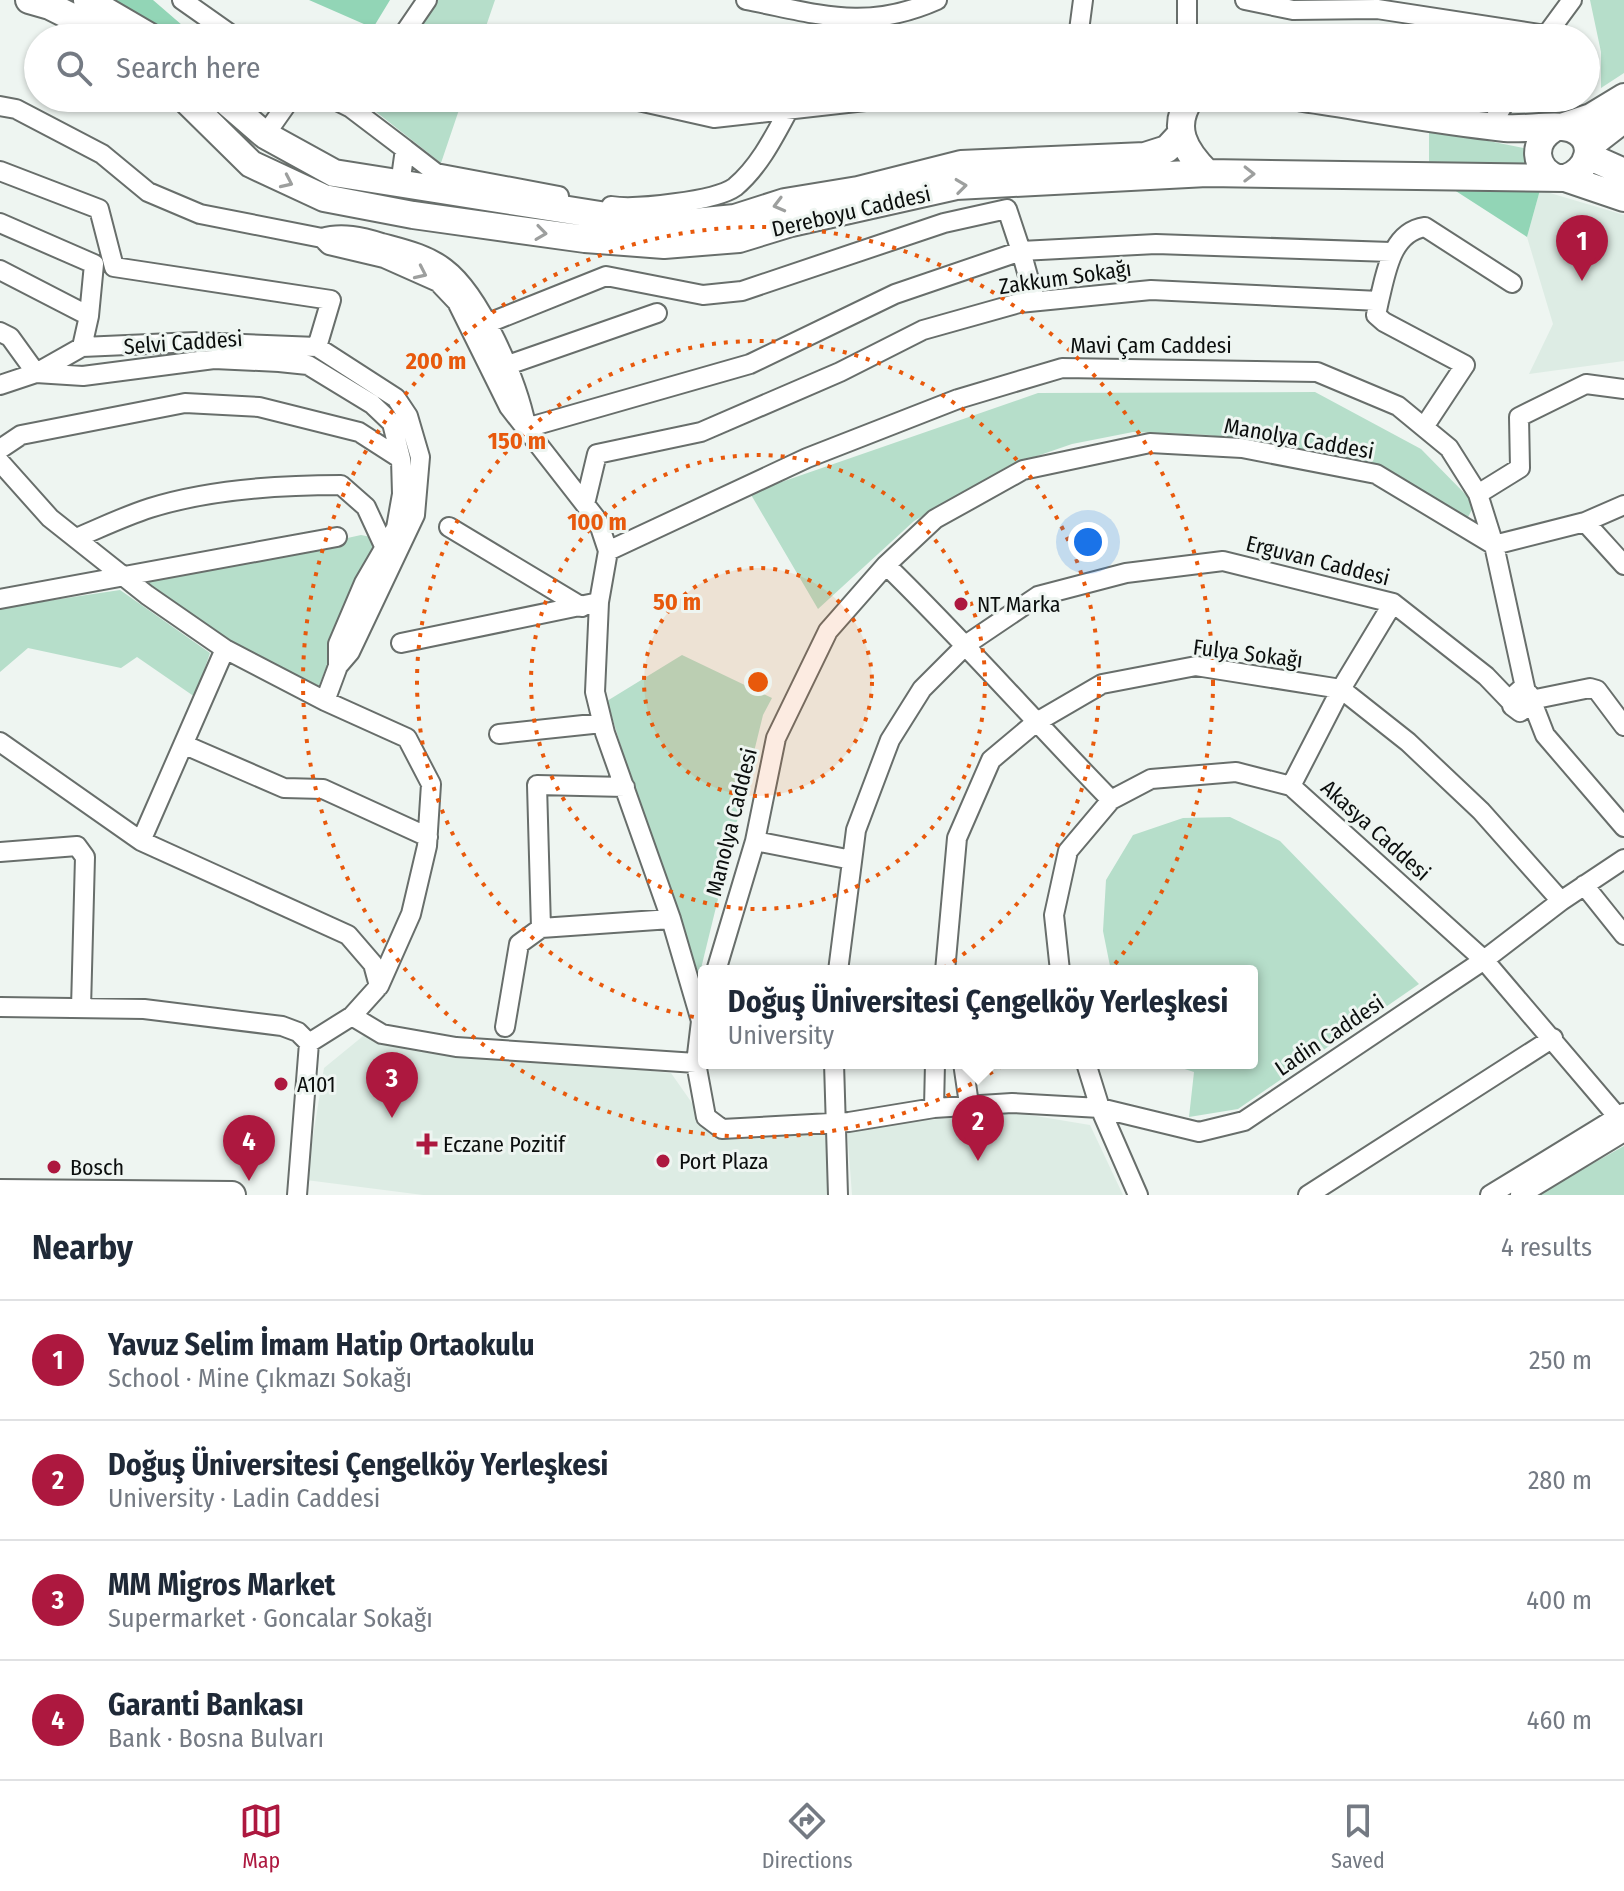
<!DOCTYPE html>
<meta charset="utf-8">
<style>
:root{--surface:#fff;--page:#f2f2f3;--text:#1f2937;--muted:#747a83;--line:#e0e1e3;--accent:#ad183f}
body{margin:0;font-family:"Fira Sans Condensed",sans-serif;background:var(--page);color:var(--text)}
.you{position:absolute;left:1088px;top:542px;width:28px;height:28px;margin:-20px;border:6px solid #fff;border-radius:50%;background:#1a73e8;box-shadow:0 0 0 12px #1a73e833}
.badge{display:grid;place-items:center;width:52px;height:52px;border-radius:50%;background:var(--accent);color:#fff;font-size:26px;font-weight:700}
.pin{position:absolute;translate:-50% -66px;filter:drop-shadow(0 2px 4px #0008)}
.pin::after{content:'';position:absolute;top:42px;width:28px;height:24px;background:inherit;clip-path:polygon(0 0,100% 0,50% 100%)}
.popup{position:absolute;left:698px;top:965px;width:560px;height:104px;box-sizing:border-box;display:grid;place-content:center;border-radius:8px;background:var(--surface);filter:drop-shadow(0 2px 6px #0005);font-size:26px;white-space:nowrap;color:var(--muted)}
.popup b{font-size:30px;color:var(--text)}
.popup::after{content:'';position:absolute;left:50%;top:100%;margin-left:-16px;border:16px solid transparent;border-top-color:var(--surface)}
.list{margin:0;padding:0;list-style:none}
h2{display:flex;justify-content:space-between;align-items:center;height:104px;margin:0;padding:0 32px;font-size:34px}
h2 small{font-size:26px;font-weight:400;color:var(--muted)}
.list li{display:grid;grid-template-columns:52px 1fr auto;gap:24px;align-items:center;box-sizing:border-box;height:120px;padding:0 32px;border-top:2px solid var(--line)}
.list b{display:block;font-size:30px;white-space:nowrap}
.list p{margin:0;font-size:26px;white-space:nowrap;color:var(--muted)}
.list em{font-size:26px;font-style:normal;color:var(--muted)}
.icon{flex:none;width:44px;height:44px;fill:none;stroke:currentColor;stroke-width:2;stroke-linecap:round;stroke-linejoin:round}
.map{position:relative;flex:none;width:1624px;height:1195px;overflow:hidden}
.search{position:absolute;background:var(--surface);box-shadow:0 2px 6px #0004;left:24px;right:24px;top:24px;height:88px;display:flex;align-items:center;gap:20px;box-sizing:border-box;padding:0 28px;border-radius:44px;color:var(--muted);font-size:30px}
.sheet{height:584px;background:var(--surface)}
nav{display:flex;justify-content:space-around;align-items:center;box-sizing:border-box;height:112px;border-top:2px solid var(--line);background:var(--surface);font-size:22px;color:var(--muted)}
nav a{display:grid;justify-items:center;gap:4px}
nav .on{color:var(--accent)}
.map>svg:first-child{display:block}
.built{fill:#ddece4}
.green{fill:#b6deca}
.forest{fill:#92d5b6}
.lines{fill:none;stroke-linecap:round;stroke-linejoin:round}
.street-casing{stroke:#686e6b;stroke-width:22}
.secondary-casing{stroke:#686e6b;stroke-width:30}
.street{stroke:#fff;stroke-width:18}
.secondary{stroke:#fff;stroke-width:26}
.oneway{stroke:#9d9f9e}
.ring{fill:none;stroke:#e8590c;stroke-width:4;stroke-dasharray:4 8}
.poi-dot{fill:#ad183f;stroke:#eef5f1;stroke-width:3}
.labels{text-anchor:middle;stroke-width:6;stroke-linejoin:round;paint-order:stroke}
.street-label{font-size:22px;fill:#0b0e0d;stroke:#eef5f1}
.poi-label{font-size:22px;fill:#0b0e0d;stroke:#eef5f1;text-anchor:start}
.centre{fill:#e8590c;stroke:#eef5f1;stroke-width:4}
.ring-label{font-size:24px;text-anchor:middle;font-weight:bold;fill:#e8590c;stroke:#eef5f1;stroke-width:6;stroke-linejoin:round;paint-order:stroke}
</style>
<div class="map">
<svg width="1624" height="1195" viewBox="0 0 1624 1195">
<rect width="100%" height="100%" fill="#eef5f1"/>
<path class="built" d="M1540,190l84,25v146l-95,13 24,-50 -26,-87z
M368,1032l26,13 277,28 35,50 119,4 5,68h-407l-117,-15 18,-112z
M1011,1112l79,13 33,70h-271l-5,-67z"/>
<path class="green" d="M432,0h63l-13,38h-76z
M1590,0h34v73l-23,15v-36z
M381,98h82l-22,65 -66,-52z
M1429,129l105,21 -2,18 -103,-4z
M1315,392l106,57 54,55 -7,13 -105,-53 -154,-29 -76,-3 -61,12 -64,22 -94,55 -96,88 -68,-116 288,-100z
M361,535l15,3 -57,148 -101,-50 -74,-53z
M120,590l90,63 -15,44 -58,-40 -16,11 -93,-20 -28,24v-64z
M682,655l90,43 -9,17 -67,274 -89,-288z
M1230,817l50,24 139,143 -181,125 -49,8 5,-45 -28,-9h86v-92h-141l-8,-40 3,-51 27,-45 50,-17z
M1624,1146v49h-88l2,-1z"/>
<path class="forest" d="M106,0h47l44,38h-37z
M309,0h81l-17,28z
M1448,186l92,4 -13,47z"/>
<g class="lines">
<defs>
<path id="street" d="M182,0l54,38
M746,0c73,14 119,32 191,0
M1245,0l48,10 84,-1 169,26
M1187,32v-32
M401,38l26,-38
M1078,38l5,-38
M1544,38l28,-38
M331,98l20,10 54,41 -5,36
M625,98l89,20 178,-20
M0,106l16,3 86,45 46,38 52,22 122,24 7,7 55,13 54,24 19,20 52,105 89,114 10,30 -9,51 -4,90 10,41 66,186 30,102 -5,42 10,54 16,12 127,-7 85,-14 78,-5 88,5 99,24 45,-11 240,-161 77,-59 63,-42
M1490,126l18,-28
M265,135l26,-37
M405,149l31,24 123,23
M0,171l99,38 15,58 217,33 -14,47
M611,206c24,4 105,-5 124,-19 24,-20 39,-50 54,-78
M0,223l94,41 -5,52
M322,238c20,-6 40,-1 60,5 22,6 45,11 63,25 36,27 72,113 81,157
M0,270l89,46 -7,31
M1379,301c7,-28 12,-69 46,-74l87,56
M486,324l120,-48 97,19 39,-4 202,-68 63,-14 14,42 135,-7 235,8
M0,332l10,5 26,36
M505,366l152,-53
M36,373l46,-26 113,-5 122,5 79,51 12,18 12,41 -5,58 -65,137 -12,14
M0,385l36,-12 47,3 131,-17 65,3 29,3 64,39 20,19 9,36 1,35 -6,34 -32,55 -26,61v22l-13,35
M526,428l224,-64 145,-70 126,-43 14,50
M0,449l21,-14 164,-32 74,4 100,25 42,27
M0,462l50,56 97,77 78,54 100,52 82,37 24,46 -4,62 -16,68 -32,72
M1478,494l42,-26 -1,-51 67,-33 38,5
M585,504l12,-50 104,-22 139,-60 83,-42 96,-27 132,-13 228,11 -3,14 8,7 81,43 -41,62
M1585,522l39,43
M449,527l133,80
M76,538c24,-10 49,-22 74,-30 57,-18 131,-23 191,-23l25,22 19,41
M608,551l199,-93 151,-59 104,-31 255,4 81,34 51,42 29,46 16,51 32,147
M886,565c78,76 149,157 225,235
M0,599l337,-62
M401,643l198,-41
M1531,700l59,-12 7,2 27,36
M1531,704l-11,8 -8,-6 -1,-8 9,-8 9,4 16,41 79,92
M499,734l103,-11
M0,742l141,99 207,94 25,29 6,22 -27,30 30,18 74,13 240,16
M185,745l99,43 39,1 105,48
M1291,786l50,-97 52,-86
M625,787l-88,-2 4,143 130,-9
M141,841l84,-192
M755,841l97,19
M0,852l77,-6 8,11 -4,151
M1584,885l40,50
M716,971l39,-130 21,-103 52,-107 58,-66 49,-46 88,-49 127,-27 92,5 134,26 118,71 91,-23 39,-17
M838,971l18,-141 34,-90 32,-51 45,-45 71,-48 88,-23 97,-12 170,42 93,73 24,25
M945,971l12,-133 34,-78 44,-37 67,-39 94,-18 145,23 67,53 73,69 80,90
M1060,971l-6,-56 14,-64 43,-51 40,-21 85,-7 55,14 193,174 133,156
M0,1007l144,2 138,17 16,6 11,11 -12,152
M505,1027l14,-83 22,-16
M309,1043l43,-27
M834,1063l4,132
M963,1063l6,41
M1086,1063l14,45 38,87
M934,1108l1,-45
M1308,1195l245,-157
M1490,1195l134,-82
M1520,1195l104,-63"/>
<path id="secondary" d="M29,0l21,6 64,32
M87,0l65,38
M184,98l67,66 73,34 89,17 172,24 79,6 75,-6 52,-16 165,-37 251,-13 358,5c23,-6 34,-38 7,-49 -15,-6 -48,1 -67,-1 -68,-7 -135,-20 -202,-30
M222,98l43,37 69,38 329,52 72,-7 50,-16 73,-12 103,-26 184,-8 22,-7 13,-14
M1191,98c-21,29 -6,53 16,75
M1561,127l30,-10 33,-20
M1553,129c-21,13 -20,39 4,49
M1588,147l36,-28
M1588,156l36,16
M1565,178l59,20
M0,1193l232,2"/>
</defs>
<use href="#street" class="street-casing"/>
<use href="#secondary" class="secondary-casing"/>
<use href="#street" class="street"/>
<use href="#secondary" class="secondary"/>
</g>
<defs><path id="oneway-chevron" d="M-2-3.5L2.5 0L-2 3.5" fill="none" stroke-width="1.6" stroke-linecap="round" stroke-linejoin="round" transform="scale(2)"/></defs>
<g class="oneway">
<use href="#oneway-chevron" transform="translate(1249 174) rotate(1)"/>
<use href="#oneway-chevron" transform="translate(287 182) rotate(25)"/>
<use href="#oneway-chevron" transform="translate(961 186) rotate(-7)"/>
<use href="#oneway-chevron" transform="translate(779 205) rotate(165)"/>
<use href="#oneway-chevron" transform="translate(541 233) rotate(8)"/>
<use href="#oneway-chevron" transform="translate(421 273) rotate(25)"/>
</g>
<circle cx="758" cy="682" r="114" fill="#e8590c" fill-opacity=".12"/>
<g class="ring">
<circle cx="758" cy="682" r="114"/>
<circle cx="758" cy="682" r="227"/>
<circle cx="758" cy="682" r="341"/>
<circle cx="758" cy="682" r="455"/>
</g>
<g class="poi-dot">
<circle cx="961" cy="604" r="8"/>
<circle cx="281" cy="1084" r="8"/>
<path d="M423 1132h8v8h8v8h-8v8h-8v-8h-8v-8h8z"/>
<circle cx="663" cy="1161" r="8"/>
<circle cx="54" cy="1167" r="8"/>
</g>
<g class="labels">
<g class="street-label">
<text transform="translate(851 211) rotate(-13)" y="8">Dereboyu Caddesi</text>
<text transform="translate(1065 277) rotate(-8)" y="8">Zakkum Sokağı</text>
<text transform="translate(183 342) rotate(-4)" y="8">Selvi Caddesi</text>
<text x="1151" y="353">Mavi Çam Caddesi</text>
<text transform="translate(1299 438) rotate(10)" y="8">Manolya Caddesi</text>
<text transform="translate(1318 560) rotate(14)" y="8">Erguvan Caddesi</text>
<text transform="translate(1248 653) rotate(7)" y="8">Fulya Sokağı</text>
<text transform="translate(731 822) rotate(-76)" y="8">Manolya Caddesi</text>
<text transform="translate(1376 830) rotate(42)" y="8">Akasya Caddesi</text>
<text transform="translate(1329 1035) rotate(-34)" y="8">Ladin Caddesi</text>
</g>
<g class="poi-label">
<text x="977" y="612">NT Marka</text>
<text x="297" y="1092">A101</text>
<text x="443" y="1152">Eczane Pozitif</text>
<text x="679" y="1169">Port Plaza</text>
<text x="70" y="1175">Bosch</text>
</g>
</g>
<circle cx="758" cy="682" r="12" class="centre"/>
<g class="ring-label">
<text x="436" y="369">200 m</text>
<text x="517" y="449">150 m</text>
<text x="597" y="530">100 m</text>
<text x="677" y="610">50 m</text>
</g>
</svg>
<div class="you"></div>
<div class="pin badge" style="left:1582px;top:281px">1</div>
<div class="pin badge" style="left:978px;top:1161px">2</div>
<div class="popup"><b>Doğuş Üniversitesi Çengelköy Yerleşkesi</b>University</div>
<div class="pin badge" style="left:392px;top:1118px">3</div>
<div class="pin badge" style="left:249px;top:1181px">4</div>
<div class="search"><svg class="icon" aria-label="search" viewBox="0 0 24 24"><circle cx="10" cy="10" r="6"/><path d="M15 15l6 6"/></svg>Search here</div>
</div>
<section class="sheet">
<h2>Nearby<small>4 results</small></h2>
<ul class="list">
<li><span class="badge">1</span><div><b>Yavuz Selim İmam Hatip Ortaokulu</b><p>School · Mine Çıkmazı Sokağı</p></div><em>250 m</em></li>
<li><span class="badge">2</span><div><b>Doğuş Üniversitesi Çengelköy Yerleşkesi</b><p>University · Ladin Caddesi</p></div><em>280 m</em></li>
<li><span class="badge">3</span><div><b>MM Migros Market</b><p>Supermarket · Goncalar Sokağı</p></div><em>400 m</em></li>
<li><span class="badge">4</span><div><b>Garanti Bankası</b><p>Bank · Bosna Bulvarı</p></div><em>460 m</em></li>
</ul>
</section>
<nav>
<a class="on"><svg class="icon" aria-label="map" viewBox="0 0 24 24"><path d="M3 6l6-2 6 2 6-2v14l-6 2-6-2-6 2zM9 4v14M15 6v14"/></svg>Map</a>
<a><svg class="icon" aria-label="directions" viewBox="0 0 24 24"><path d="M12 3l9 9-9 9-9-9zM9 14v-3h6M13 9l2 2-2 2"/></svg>Directions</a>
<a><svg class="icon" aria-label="saved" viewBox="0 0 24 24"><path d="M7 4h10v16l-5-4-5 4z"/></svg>Saved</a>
</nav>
